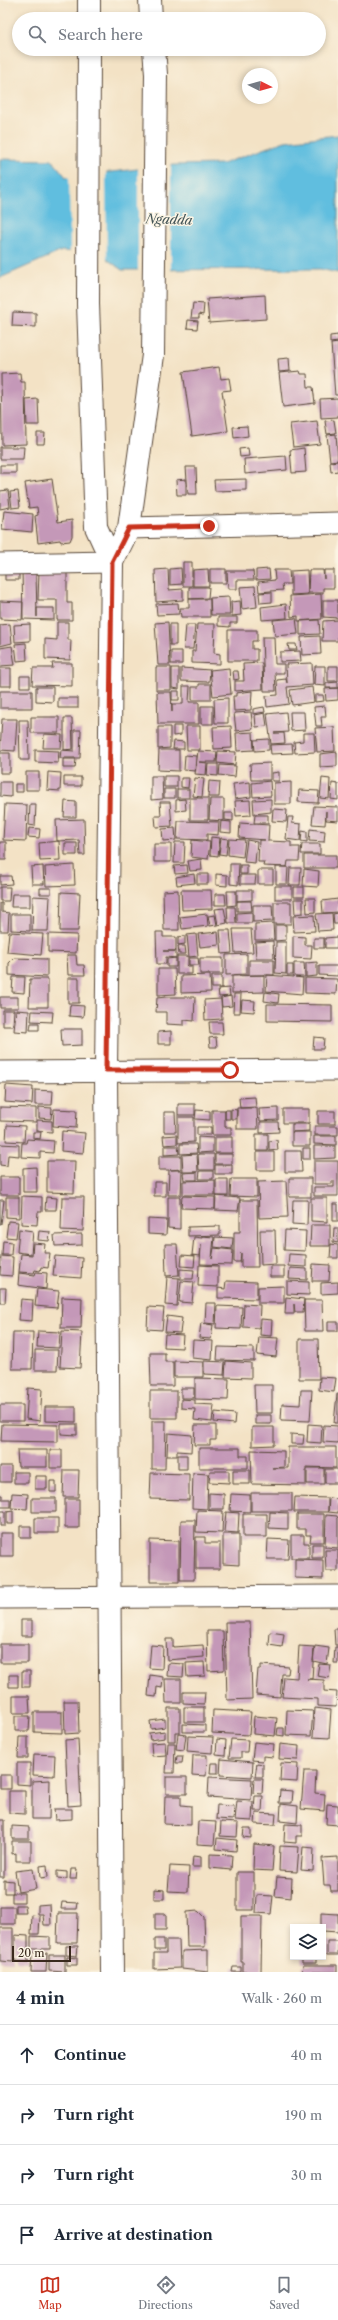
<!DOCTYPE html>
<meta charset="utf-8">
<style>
:root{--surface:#fff;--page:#f2f2f3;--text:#1f2937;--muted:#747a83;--line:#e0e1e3;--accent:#c8321e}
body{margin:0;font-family:"Libre Caslon Text",serif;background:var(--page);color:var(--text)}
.controls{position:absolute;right:12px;bottom:12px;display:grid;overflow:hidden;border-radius:0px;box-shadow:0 2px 6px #0003}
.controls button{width:36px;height:36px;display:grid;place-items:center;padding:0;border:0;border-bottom:1px solid var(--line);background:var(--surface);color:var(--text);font:20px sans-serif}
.compass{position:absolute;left:242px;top:68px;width:36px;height:36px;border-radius:50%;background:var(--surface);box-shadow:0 2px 6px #0003;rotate:96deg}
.scale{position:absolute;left:12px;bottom:10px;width:59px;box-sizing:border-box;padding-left:4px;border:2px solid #3b2a1e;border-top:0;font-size:11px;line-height:14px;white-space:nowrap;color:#3b2a1e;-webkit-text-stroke:3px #fcf5e5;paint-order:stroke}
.stop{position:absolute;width:12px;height:12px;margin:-9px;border:3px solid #c8321e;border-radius:50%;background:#fff}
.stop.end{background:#c8321e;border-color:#fff;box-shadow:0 1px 4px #0008}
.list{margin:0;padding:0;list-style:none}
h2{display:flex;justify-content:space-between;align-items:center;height:52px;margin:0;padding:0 16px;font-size:17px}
h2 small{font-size:13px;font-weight:400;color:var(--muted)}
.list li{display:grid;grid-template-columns:26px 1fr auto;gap:12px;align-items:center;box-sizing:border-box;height:60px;padding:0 16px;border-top:1px solid var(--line)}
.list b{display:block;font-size:15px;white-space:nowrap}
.list em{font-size:13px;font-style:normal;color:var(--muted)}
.icon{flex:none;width:22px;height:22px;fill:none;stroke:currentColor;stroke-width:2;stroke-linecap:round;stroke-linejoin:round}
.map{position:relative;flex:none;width:338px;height:1972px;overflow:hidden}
.search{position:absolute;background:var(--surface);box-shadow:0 2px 6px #0003;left:12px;right:12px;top:12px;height:44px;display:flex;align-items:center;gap:10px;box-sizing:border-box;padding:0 14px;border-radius:22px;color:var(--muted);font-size:15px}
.sheet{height:292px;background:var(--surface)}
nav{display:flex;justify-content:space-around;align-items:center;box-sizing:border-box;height:56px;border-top:1px solid var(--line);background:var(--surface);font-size:11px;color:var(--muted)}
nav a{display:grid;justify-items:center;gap:2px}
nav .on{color:var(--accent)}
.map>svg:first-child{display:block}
.water{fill:#61bedf;stroke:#4e747e}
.pier{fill:#f3e2c5}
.building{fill:#c498b8}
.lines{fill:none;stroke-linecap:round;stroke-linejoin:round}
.minor-casing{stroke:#574637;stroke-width:23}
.major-casing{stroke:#574637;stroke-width:24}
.minor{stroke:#fff;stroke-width:21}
.major{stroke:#fff;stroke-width:22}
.route{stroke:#c8321e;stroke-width:5}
.labels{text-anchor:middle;stroke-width:3;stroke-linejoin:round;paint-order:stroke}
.water-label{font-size:13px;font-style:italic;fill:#465658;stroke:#fcf5e5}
</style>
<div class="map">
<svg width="338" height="1972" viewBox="0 0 338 1972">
<rect width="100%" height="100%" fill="#fcf5e5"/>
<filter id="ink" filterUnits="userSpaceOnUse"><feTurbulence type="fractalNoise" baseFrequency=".025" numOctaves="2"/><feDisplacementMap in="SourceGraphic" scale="8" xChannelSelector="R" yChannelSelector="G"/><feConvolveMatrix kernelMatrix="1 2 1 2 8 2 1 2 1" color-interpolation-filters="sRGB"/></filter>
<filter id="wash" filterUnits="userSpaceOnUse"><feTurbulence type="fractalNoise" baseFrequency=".012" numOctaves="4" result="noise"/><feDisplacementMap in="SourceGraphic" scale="16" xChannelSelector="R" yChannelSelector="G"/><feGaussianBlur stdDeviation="0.9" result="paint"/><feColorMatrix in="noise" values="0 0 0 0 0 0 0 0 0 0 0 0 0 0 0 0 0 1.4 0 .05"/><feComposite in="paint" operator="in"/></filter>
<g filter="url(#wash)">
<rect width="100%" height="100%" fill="#f3e2c5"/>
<path class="water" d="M338,135v138l-18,-4 -198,1 -22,-16 -38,-3 -62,27v-119l52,1 14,17 108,-12 48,-1 63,-23z"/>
<path class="pier" d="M171,163v110h-33v-106z
M106,170l1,92 -8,-6 -29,-2 -1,-79z"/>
<g id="blocks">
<path class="building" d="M265,295l1,24 -57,4 -2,-24z
M193,303l11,1 -1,11 -4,-1v4h-8z
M13,312l23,1v14l-24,-1z
M188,320l10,1 -1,8 -10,-1z
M338,335v7l-8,1v-7z
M338,343v52h-3l-4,-51z
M289,358l1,13 -11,1 -1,-13z
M219,367l2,12 8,-1 2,12 -9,1 6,40 -36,5 -9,-64z
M300,371l1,3h6l1,13h5l2,16 -32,4 -4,-34z
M20,373l1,9h4l1,62 -24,1 -1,-71z
M338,398v19l-17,1 -1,-19z
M38,399l1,26h-12l-1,-25z
M334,420l2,13 -9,1 -2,-13z
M317,421l3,23 -27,3 -3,-23z
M247,426l1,10 -14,2 -1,-11z
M37,433h8l-1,11h-7z
M336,434l2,26 -8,1 -3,-26z
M0,447h24l-1,12h-23z
M248,448l1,8 -9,1 -1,-8z
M304,448l2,24 -14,1 -2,-23z
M286,456l1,14 -42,4 -1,-15z
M338,461v10l-7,1 -1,-10z
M0,465h16v8h-16z
M186,467h10l1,27h-9z
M52,479l6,43 14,-2v16l-2,5 -9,1 -1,-2 -22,3 -3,-27 3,-1 -1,-8 -8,1 -4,-25z
M186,479v16h-9l-1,-15z
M246,479v11l-31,1 -1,-11z
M8,490l2,17 -10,2v-18z
M18,491l2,16 -8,1 -2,-16z
M4,511l29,3 -1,18 -30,-3z
M183,562h9v24h-9z
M181,568l1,16 -12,1v-16z
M168,569l1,21 14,-1v11l-27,2 -1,-32z
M208,569l1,17h-16v-16z
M210,569h16v14h-16z
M269,569l1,10 -14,1v-10z
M5,570l14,1v9h-14z
M274,570h15l1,14h-8l1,6 -24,2 -1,-10 17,-2z
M307,570l1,24 -17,1v-24z
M309,570h14l1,9v-9h10v18h-11v5h-15z
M22,571h14l1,46v-9h17v12l-31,-1z
M39,571l28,1v31h5v17h-15v-20h-19z
M227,571h26l1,9h-17v9h-9z
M255,586l2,21 -15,2 -2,-22z
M189,587h20l-1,11 -19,1z
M272,592v10l-12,1 -1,-10z
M321,594l1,25 -24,2v-5l-7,1 -1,-21z
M229,597l1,18h-19l-1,-17z
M189,599h21v18h-29l-1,-9h9z
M323,600h15v18l-15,-1z
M0,601l23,1 -1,18 -22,-1z
M240,601l1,14 -9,1 -1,-14z
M178,603l1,11 -22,1 -1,-11z
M286,604l1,14 -25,2 -1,-13z
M218,617h19v6h-7v4l-12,-1z
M296,618l2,16 -23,2 -2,-16z
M319,620l1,14 -20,1v-14z
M338,620v21h-16l1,-20z
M57,622h11v18h3l-1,20 -25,-1v-20l12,1z
M168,622l2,43h-12l-3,-42z
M10,624l2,19 -12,3v-21z
M30,624v17l-15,1 -1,-17z
M170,624h6v21h-6z
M197,624h18l-1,29 6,1v10l-28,-1v-12h3z
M186,625h9l-2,24h-9z
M228,630h29v11h-5v8h5v12h-29z
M320,636l1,18 -19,1 -1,-18z
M262,637h12l1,27h9v9h-9l1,18h-12z
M26,643l1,17 -10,1 -2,-17z
M288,644h8l1,6h-8z
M12,646l3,19 -15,1v-18z
M171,651h11v13h-11z
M300,651l1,10 -21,1v-10z
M52,663h20v23l-40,-1 1,-17h20z
M262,663l1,26 -28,2v-10h9l-1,-17z
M312,663l1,22 -26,2 2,17 -22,3 -1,-11 12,-1 -1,-15 9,-1 1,4 -1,-19z
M315,666h10v20l-11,-1z
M328,666h10v15h-10z
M156,667h15v23h-15z
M0,668h11v18h-11z
M172,668h7v21l-7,-1z
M181,668l29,2 -1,12 -28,-1z
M229,668l2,26 -18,2 -3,-26z
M233,671h5l1,8 -5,1z
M20,676h10v11h-10z
M338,682v6h-12v-5z
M199,684h12v16h-19v-13h7z
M183,686h7l-1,16h10v22h-41l-1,-32h14l1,20v-8h11z
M36,687h17v15l-17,-1z
M312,687l2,15 -22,3 -2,-15z
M338,688v12l-12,1 -1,-12z
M0,691h32v17h-32z
M172,691h7v9h-7z
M252,691l-1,19 -17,1 -1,-15h3v-3z
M315,695h8l1,6 -9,1z
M58,698h20v10h-20z
M228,698v25h-13l-1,-24z
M201,706h12v18h-12z
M325,706l1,11h-5l1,9h-6l-2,-19z
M264,707l1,5 -12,2v-5z
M251,712l2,17 -17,2 -2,-18z
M286,712l2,20 -14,1h10l1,10 -14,1 -4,-30z
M290,712h14l1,18 -14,1z
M265,713l2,13 -11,1 -1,-12z
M31,717h28v16h-28z
M64,718h8l1,31 -9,1z
M2,719h15l-2,32 -15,-1z
M19,720h9l1,40h-9z
M173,726h8v9l-8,1z
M186,726h14v24h-13z
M231,726l1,22 -18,1 -1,-22z
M158,727h12v21l-12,1z
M334,727l1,24 -18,1 -2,-24z
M74,730h7l-1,28h-20l1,-8 13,1z
M253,732l1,18 -17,1 -1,-18z
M303,733h11l1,19 -20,1 -1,-11 9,-1z
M44,734l18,1 -1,13h-18z
M269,739v11l-14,1 -1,-11z
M174,741l10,1v7h-11z
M292,744l1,9 -22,1 -1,-9z
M35,750l24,1 -1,12 -23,-1z
M159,750h20v21l-21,-1z
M198,751l19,1 -1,10h-17l8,1 -1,12 -11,-1z
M218,751l18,1 -1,13 -18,-2z
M337,752v14l-17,1v-13z
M0,753h10v20h-10z
M185,755l11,1 -1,15 -11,-1z
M63,759h13l-1,9h-12z
M270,763v17h-19l-1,-16z
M208,764h10v12l-11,-1z
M220,765l16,1 -1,11 -16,-2z
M26,772h13v18h-13z
M48,772l13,1 -1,18 -13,-1z
M279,772v9h-7v-8z
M151,776h11l1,23 -12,1z
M164,776h13v11h-13z
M64,777h17v9h-17z
M181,778h8l-1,10 -7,-1z
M195,778l9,1 -2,18 -9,-1z
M322,778l8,1 -1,20 -9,-1z
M209,781l11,1 -1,15h-11z
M270,781l1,15 -18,1 -1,-14z
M0,782h11v15l-11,-1z
M250,782l1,15 -16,2 -2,-15z
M291,782v22h-17v-21z
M332,783l6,1v16l-7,-1z
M15,784h8v8h-8z
M164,789h11v9h-11z
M177,789h12v9h-12z
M299,790l20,1 -1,12 -20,-1z
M190,798h18v22h-18z
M185,799l1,11 -10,1v-11z
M210,799h14v22l-15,-1z
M271,799v13l-17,2 -1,-14z
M250,800l1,15 -15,1 -1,-15z
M65,801l11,1v15h-12z
M160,802h10l2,24 -16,1 -1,-11h6z
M5,804l22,1 -1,36 -23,-1z
M30,804h6l-1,22 -6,-1z
M314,806l24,1v14l-12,-1v-9l-1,14 -13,-1z
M273,809l14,1 -1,12 -14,-1z
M225,813h8v8l-8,-1z
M255,815h13v8h-14z
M288,817h5l-1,6 9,1 -1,17 -14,-2z
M84,819l1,36h-5l-1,-15 -22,1 -1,-21z
M178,821l41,1 -1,13 -11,-1v6l-30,-1z
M221,821l10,1v11l-11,-1z
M240,823l29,2 -1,16 23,1v5h9l-1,14h-11l-1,6 -24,-1 1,-4h-6l1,-22h6l-26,-2z
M29,828l11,1 -1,9 -11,-1z
M175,828l1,12 -13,1 -1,-12z
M310,829l15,2 -1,11 -15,-1z
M302,831l5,1v10l-6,-1z
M211,837l9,1 -2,18 -8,-1z
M221,838l7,1 -2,16 -7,-1z
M229,839l16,1 -2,17 -15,-2z
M192,840l18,2 -2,17 -17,-2z
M247,840l10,2 -2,21 -11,-1z
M59,841l1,19 -20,1 -1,-18z
M0,842h6v18h-6z
M175,842h10l-1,21h-10z
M65,843h12v12h-12z
M154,844h17v18h-17z
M302,844h18v10h-19z
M304,855h32v13h-32z
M201,859l1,11 -12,1 -2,-10z
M230,864h9l-1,21 -8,-1z
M74,865l1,20 -29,1 -1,-19z
M187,865l1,8 -13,1 -1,-8z
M240,865h7v9h-7z
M43,866l1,18h-12l-1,-17z
M276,867h12l-1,17h-11z
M290,868h11l-1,17h-11z
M304,869l15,2 -1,16 -15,-1z
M258,870h15v14h-15z
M194,874l1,9 -18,2 -1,-8z
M197,874h11v10h-11z
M216,874l11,1v11l-11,-1z
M240,875h16l-1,9h-15z
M0,876h11l1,8 -12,1z
M275,886h17v13h-17z
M0,887h10l-1,14h-9z
M294,887h10v10h-10z
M40,888h11v6h-11z
M178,890l1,40h-15l-1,-39z
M181,890h30l1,19 -30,1z
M237,890h15v10l-15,1z
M227,891h9v14l-8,1z
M61,892l19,1 -2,38h-18z
M12,894h18v13h-19z
M215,894h10l1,11h-11z
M33,896l17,1 -2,34h-16z
M306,898h9v14l-8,1z
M294,899h9v14l-8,1z
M338,899v13l-15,1 -1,-12z
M237,901h14l1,10h-15z
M274,902h17v22h-17z
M0,903h2v9l7,1 -1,18h-8z
M253,905h19l1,16 -20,1z
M227,907h8l1,16h-8z
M224,908l3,15 -9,2 -3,-16z
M252,912v11h-15v-10z
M332,913l1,17 -15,1 -2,-17z
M338,913v11h-4l-1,-10z
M11,914h19v17l-19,-1z
M207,914l1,12 -26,3 -2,-12z
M215,915l2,10 -7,1 -2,-10z
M314,915l1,16 -21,1 -1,-16z
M273,923l1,17h-19v-16z
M275,925h11v15l-11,1z
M233,929h18l2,23 -18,1z
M220,930h10l2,23 -10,1z
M9,932l34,2 -2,21 -34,-3z
M156,932h7v5h13v14h-13h13v7l-10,-1v7h-9z
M218,932l1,13 -19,2 -2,-13z
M48,934l29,1 -1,18 -28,-1z
M196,934l2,22 -9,1 -2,-22z
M185,936v8l-7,1v-8z
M293,936l12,1v8h7l-1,14 -18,-1z
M337,937v11h-12v-10z
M314,938h10v10h-10z
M273,941l1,17h-18l-1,-16z
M276,942h10v32l-11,-1z
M178,946h7l1,8h-7z
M247,954v20l-21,1v-20z
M67,955h9l1,10h7l1,10h-17z
M177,956h11v9l-1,1h5v8h-15z
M14,958l33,1v18l-38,-2v-12z
M176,958v9h-9v-8z
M189,958h9l1,7h-10z
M200,958h23v16h-23z
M249,960h25v15h-25z
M317,962v14l-11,1v-14z
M294,963h10l1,14h-10l8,1 -1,16 -36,-3 1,-16 27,2z
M287,965h6v10h-6z
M319,966h19v10l-19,-1z
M158,969h17l1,25 -18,1z
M210,975l1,17 -30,1v-17z
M264,975v17l-32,1v-17z
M212,976h10v12h-10z
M13,977h12l-1,16 -12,-1z
M68,978h11v25h-11z
M305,978l32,1 -1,15 -31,-1z
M30,979h18v28h-19z
M229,988l1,8 -11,1 -1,-8z
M265,992l14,2 -1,9 -14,-2z
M234,994h7l-1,19h-7z
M231,996l1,10 -10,1 -1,-9z
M0,997h18v11h-18z
M166,997h29l-1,24 -10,-1v5l-18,-1v-12h-10l1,-14z
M221,999l1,20 -17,1 -1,-20z
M242,1000l13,1 -1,11 -13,-1z
M267,1004l65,1v17l-65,-1z
M70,1005l14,1 -1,11 -14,-1z
M3,1010h11l-1,16h-10z
M16,1010l13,1 -1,21 -14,-1z
M32,1011l21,1 -1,10 -21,-1z
M209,1022h13l1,12h-13z
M31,1023h8v7h-9z
M61,1029h21v16l-20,1z
M171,1031v13h-13v-12z
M216,1037l1,10h-7l-1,-9z
M314,1037l10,1 -1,11h-10z
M6,1085l27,2 -1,17 -27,-2z
M35,1090l18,1 -1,14h-17z
M255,1097l1,10 -16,1 -1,-10z
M178,1104h17v11h-17z
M0,1107l36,1v14l-36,-1z
M39,1107l13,1 -1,11 -12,-1z
M237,1108h20l1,21h-21z
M278,1108v12l-18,1 -1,-12z
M54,1109l23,1 -1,18 -23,-2z
M231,1109l6,1 -1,9h-5z
M283,1109h26v14h-26z
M196,1110l14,1v9l-15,-1z
M212,1110h13v17h6v8h-19z
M225,1110h5v9h-5z
M318,1111h17v13h-17z
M164,1112h11l1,20h-12z
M178,1117h16v25l-16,1z
M37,1120l15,1v11l-15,-1z
M260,1122h18l1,10 -19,1z
M292,1124h17v7l-17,1z
M7,1125l18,1 -1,16 -18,-1z
M315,1126h23v9h-23z
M197,1127h14v8h-14z
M62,1131l23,2 -2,20 -22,-2z
M33,1132h8l-1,7 -7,-1z
M292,1132h18v14h-18z
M256,1134h12v17h-12z
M177,1135v9l-13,1 -1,-9z
M314,1136h22v9l-22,-1z
M198,1137l15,1v14l-15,1z
M215,1137h17v16h-17z
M27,1139l27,2 -1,12 -13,-1v6l-19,-1 1,-14h4z
M277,1140l1,10 -9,1v-10z
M0,1144l19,1v11l-11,-1 -1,11 -7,-1z
M180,1144h16l1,9 -17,1z
M164,1146h14l1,8 -15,1z
M314,1146h21v12l-21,1z
M303,1148h7v11h-7z
M285,1151h16l1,21h-17z
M257,1152h17v18h-17z
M197,1154l1,18h-15l-1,-17z
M198,1154h16v16h-15z
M215,1154h17v10h-17z
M159,1156h22v13l-11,1h12l-1,25h-13l1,-25h-10z
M47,1161h28l-1,32 -27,-1z
M314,1161h24v35h-24v-9h20v-6h-2v3h-18z
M215,1165h17v9h-17z
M36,1167l1,25h-14v-24z
M200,1171h13v8h-14z
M197,1172v8h-13l-1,-7z
M0,1177h19v18h-19z
M289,1178h22v19h-22z
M216,1179h12v17h-12z
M231,1179h26v18l-27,-1z
M215,1180v15h-32v-14z
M286,1181l2,36 -29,1 -1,-36z
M154,1182h12v14h-12z
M22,1196l20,1v15h-4l-1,13 -16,-1z
M182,1196l33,1v12l-34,-1z
M216,1196l24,2 -2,13 -23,-1z
M6,1197h13v21l-13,-1z
M46,1197l11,1 -1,12h-11z
M62,1197h22l-1,34 -22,-1z
M168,1197h12v32l-12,-1z
M311,1198h16v24l-16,-1z
M0,1200h4l-3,24h-1z
M240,1200h17l1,67h-17v-14l-1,9h-6v-30h6z
M293,1200h15l-1,25 -15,-1z
M333,1204h5v17h-5z
M148,1219l19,1 -1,15 -18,-1z
M8,1221l10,1 -2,16 -10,-1z
M311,1225h19v21h-20z
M220,1226v9l-32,1v-9z
M334,1228h4v15l-5,-1z
M19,1229l14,2 -2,23 -14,-2z
M260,1230h15l1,34 -15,1z
M285,1230l21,1 -1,20 -21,-1z
M39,1231l11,1 -1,9 -11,-1z
M82,1234v11l-27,1 -1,-11z
M202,1236l12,1 -2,22 2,-11 19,2 -1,15 -32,-1 1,-19 -1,11 -8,-1 2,-18 8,1z
M215,1237l18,1 -1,11 -18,-2z
M3,1241l9,1 -1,13h-9z
M33,1243l12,1 -1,9h6l-2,15 -7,-1 -1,4 -5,-1 -1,3 -15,-1 2,-18 11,1z
M165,1244h12l2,31 -13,1z
M331,1244l7,1v13h-8z
M289,1254l17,1v12l-18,-1z
M182,1255l13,1 -1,11 -13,-1z
M1,1256l12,1 -1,19 -12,-1z
M55,1256l27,2 -1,20 -28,-2z
M313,1264l17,1 -1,16h-17z
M199,1265l19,1v21l-20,-1z
M270,1266h14v11h-14z
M290,1268l17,1v11l-18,-1z
M180,1269l14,1 -1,9h-13z
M36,1272l11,1 -1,16 -28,-4 1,-12 16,2z
M167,1277l12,1 -2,28 -12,-1z
M181,1281l13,1 -2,21 -13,-1z
M226,1281l31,1v17l-39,-1v-10l7,1z
M287,1281l22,1v13l-22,-1z
M338,1282v11l-17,1v-11z
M284,1286v17h-26v-16z
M0,1288h6l-1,15h-5z
M37,1289l22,2 -2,17 -22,-2z
M62,1297l20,1 -1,30h-20z
M286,1297l18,2 -1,13h-8l-1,-8v10h-9z
M21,1299l12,1 -1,21 -13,-1z
M304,1300h18l1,31h-18z
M206,1303h10l-1,21 -10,-1z
M244,1304l16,1 -1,23 -16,-1z
M217,1306l25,1 -1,22 -25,-1z
M148,1307l16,1 -2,22 -15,-1z
M167,1316l15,2 -2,15 -15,-1z
M261,1319l11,1 -1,16 -11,-1z
M328,1322h10v9h-10z
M201,1323l12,2 -2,14 -12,-1z
M38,1331l22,1 -1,16 -22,-1z
M62,1331l20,1 -2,36 -20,-1z
M13,1332h20l-1,37h-20z
M165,1334l18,1 -1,13 -18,-1z
M259,1337l19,1 -2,19 -19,-2z
M299,1339h19l1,40h-20z
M193,1340l20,1 -1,19 -20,-2z
M218,1347l36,1v13l-37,-1z
M35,1350h23l-1,20h-22z
M150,1353h15v9h8v24h-22z
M174,1361l29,1v15h-29z
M204,1361l21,1 -1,13 -20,-1z
M226,1361l25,2v15l-26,-1z
M320,1377l16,1 -2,14 -15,-2z
M195,1378l34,1 -1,21 -33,-1z
M254,1385h18v28h-17z
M28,1388l14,1 -2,32 -14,-2z
M181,1388h13v10h-13z
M301,1390h11l-2,31 -29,-1 1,-16 18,1z
M150,1391h27v27h-27z
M337,1394h1v29h-4z
M181,1399l14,1v4l19,1 -2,17 -18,-2 1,-11 -14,-1z
M0,1405h23v16h-23z
M45,1407h31v15l-31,-1z
M215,1412l20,2 -1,10 -20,-2z
M255,1415h16v9h-16z
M152,1421h14l-1,48h-13z
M2,1424l56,1v17l-57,-1z
M61,1424h16v11l-16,-1z
M308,1424l14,1 -1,18 -14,-1z
M195,1425h21v15h-6v5h-16z
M324,1425l14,1v17l-15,-1z
M252,1427h22v18l-22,1z
M168,1433l24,2 -1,17 -14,-1v5h-10z
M291,1434l13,1 -1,9h-12z
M288,1447h48v21l-30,-1v18l-54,-1 -1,-34 33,1v16l-12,1h16z
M199,1448h41v8h8v12h-49z
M17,1450h30v17h-29z
M50,1450h12v18h-12z
M178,1455h9v14h-9z
M0,1466h11v16h-11z
M307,1468h17v16h-17z
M325,1469h13v14h-13z
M64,1470h15l-1,27h-15z
M233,1470h17v14h-17z
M210,1471h19v12l-20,-1z
M14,1472h14v11h-14z
M151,1473l38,1v26l-39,-1z
M193,1473l15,1 -1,35 -15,-1z
M35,1476h12v13h-12z
M50,1481h6v11h-6z
M12,1493l16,1 -1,15 -16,-1z
M209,1493l15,1v15h-15z
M251,1493h41v18h-41z
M231,1494l19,1v17l-20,-1z
M0,1495h2v4h8v8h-10z
M295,1497l33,1v14h-34z
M32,1498h24v14h-24z
M329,1498l9,1v14l-10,-1z
M65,1499h14v29h-14z
M197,1510l26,1 -1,22 -26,-1z
M0,1511h5v15h-5z
M13,1511v13h-6v-12z
M226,1512l13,1 -1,20 -14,-1z
M270,1512l18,1v16l-19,-1z
M243,1514h24v23h-24z
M297,1514h27v28h-14l1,-7h-5v-6h-9z
M326,1515l11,1 1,3v29l-13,-1z
M35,1518h23v15h-23z
M181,1520h14l-1,60h-14z
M20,1526h11v12h-11z
M0,1533h13v23h-13z
M223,1534h16v31l-16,-1z
M291,1535h13v8h5v15h-18z
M196,1537h9v6h15v26h-24z
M268,1539l21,1 -1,19h-21z
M150,1540l29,1v41h-29z
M312,1544h11v14h-11z
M325,1550h13v21h-12z
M295,1559l28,1v19l-28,-1z
M21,1620h11v16h-11z
M225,1622h25l2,77 -25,1z
M334,1629h4v16h-3z
M207,1631h16l1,39 -16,1z
M270,1632l14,2 -2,13 -13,-2z
M166,1639h7v8l30,-2 1,12 -37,3z
M0,1644h28v19h-28z
M151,1645l12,1 -1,23 -13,-1z
M299,1646l15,1 -2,32h-5l17,1v11l13,1 -1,15 -18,-1v-7l-36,-2 2,-20 13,1z
M315,1646l14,2 -2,16 -14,-3z
M335,1647h3v16h-4z
M204,1662l1,14 -18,1 -1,-14z
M168,1663l16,1 -1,13 -16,-1z
M319,1664l12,1 -2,13 -12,-2z
M261,1665l28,2 -1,7h-6l-2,23 -24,-2 2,-26h3z
M22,1671h8v16h-8z
M9,1675h9v12h-9z
M150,1675l13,2 -1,11 -5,-1 -1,10 -8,-1z
M165,1679h16v24h-15z
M183,1692h22l-1,12 -21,-1z
M13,1696h16l1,17h-17z
M64,1701h14l1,32 -14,1z
M184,1707h20v15h-20z
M168,1708h12v25h-5v8h-7z
M315,1708l16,2 -2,28 -16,-1z
M213,1710l38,2 -2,23 -37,-2z
M287,1710l26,1 -2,25 -25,-1z
M34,1712h28v21l-28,-1z
M15,1716h15l-1,15h-14z
M254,1716l23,2 -2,18 -22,-2z
M165,1719v8l-14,2 -1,-8z
M183,1724l22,1v7h-22z
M278,1728h6v8l-7,-1z
M165,1731v7l-15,2 -1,-7z
M178,1734l8,1 -2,15 -8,-1z
M188,1736l25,1 -1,16 -25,-2z
M19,1737h9v21h-10z
M78,1739l3,66 -13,1 -3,-66z
M217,1739l9,1 -1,16 -9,-1z
M231,1739l17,1 -1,12h-6v6h-12z
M165,1742l1,13 -14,1 -1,-13z
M254,1742l20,2 -1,13 -10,-1v5l-11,-1z
M168,1743h7l-1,30h-8z
M280,1744l19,2 -1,14 -19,-1z
M34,1754l21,1 -1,21 -21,-1z
M193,1755h14l-1,21 -14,-1z
M177,1756h6l-1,7h-6z
M221,1759l32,3 -1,15 -32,-2z
M17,1763h13v22l-13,-1z
M211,1763h7v10h-8z
M257,1763l6,1v13h-8z
M281,1763l17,1 -1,18 -17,-1z
M304,1771h12l-1,22 10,1 -1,17 -23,-2z
M0,1775h11v14h-11z
M166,1777h21v17h-21z
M209,1777l43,2 -1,21 -43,-3z
M254,1779h9l-1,15 -9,-1z
M50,1780l-1,39h-17v-38z
M280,1790l13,1 -1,12h-13z
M9,1791h16v23l-16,-1z
M165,1796h16v9l10,1v19l-27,-1z
M255,1796h8l-1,15h-8z
M237,1801l16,1 -1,19 -17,-1z
M281,1804l17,2 -1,17 -17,-2z
M327,1804l11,1v20l-12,-1z
M217,1805l17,1 -1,14 -17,-1z
M54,1809h18v10l-17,1z
M256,1813l20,1 -1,11 -20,-1z
M0,1820h4v57h-4z
M198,1821l18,1 -2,23 -17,-1z
M221,1822l17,1 -1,14 -17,-1z
M285,1824l17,1v11h-6v7l-12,-1z
M12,1826l17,1v12h-17z
M244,1828h7v10l-8,-1z
M217,1838l20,2 -1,11 -20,-2z
M12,1841h19v20h-15v-8l-4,1z
M254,1844l20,2 -2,25 -19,-1z
M280,1846l19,1 -2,25 -18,-1z
M303,1847l11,1 -1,23 -12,-1z
M210,1854l22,1 -1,15 -21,-2z
M193,1856l8,1v10h-9z
M338,1857v34h-7l-1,-6h-6l-2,-27z
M47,1865l1,12 -7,1 -1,-12z
M170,1866l19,1 -1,25 -20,-1z
M33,1869l3,20 -18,3 -3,-21z
M71,1869h6l-1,10h-6z
M57,1871l10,1v7l-10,-1z
M237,1872h17v38h-17z
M277,1877l15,1 -1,20 -16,-2z
M4,1880l9,1v12h-9z
M154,1889l10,1v9h-10z
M12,1893h12v9h-12z
M257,1895l16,1 -2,18 -15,-1z
M62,1902l16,1 -1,6h-16z
M50,1904l1,21h-7l-1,-11h-5v-9z
M16,1905h9l1,8h-10z
M0,1907h15v17h-15z
M198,1911l6,6 1,30h-18l-1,-35z
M58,1913h20l-1,30h-20z
M321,1913l17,1v18l-15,-1v-4h-2z
M155,1914h11v16h-11z
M32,1915l8,1 -1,18h-8z
M241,1916h21l-1,56h-18v-10h-2z
M0,1928h13v34l-13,-1z
M15,1935l13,1v26l-13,-1z
M31,1936l19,1v12h-19z
M155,1939h9v11h-9z
M166,1940h13l1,28 -26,1v-16h12z
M327,1941h11v14h-11z
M66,1946h12l-1,10 -11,-1z
M208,1950v22l-26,-3v-18z
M32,1952l15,1 -1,19h-15z
M49,1955h16v17l-16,-1z
M67,1957l10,1v7h-10z
M302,1957h14v6h-14z
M303,1965h34v7h-35z
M233,1967h8v5h-9z"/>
</g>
</g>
<g filter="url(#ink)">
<use href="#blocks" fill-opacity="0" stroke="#574637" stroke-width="1"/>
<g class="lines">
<defs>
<path id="minor" d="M129,528l209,-5
M0,564l112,-2
M0,1072l338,-2
M0,1598l338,-2"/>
<path id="major" d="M150,0l1,19
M89,19v-19
M89,49l-1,255 8,223 16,35 -6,508 6,902
M112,562l17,-34 24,-173 3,-281 -2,-25"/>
</defs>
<use href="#minor" class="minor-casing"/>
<use href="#major" class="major-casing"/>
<use href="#minor" class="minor"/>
<use href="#major" class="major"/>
</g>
</g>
<g class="lines" filter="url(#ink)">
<path class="route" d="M209,526l-80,2 -17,34 -6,508h124"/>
</g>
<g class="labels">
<g class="water-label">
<text transform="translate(169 219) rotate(2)" y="5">Ngadda</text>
</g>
</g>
</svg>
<div class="controls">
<button><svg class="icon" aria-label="layers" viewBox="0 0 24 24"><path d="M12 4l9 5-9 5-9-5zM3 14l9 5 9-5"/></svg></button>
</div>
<svg class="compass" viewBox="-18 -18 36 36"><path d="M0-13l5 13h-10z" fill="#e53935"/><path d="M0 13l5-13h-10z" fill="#747a83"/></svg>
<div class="scale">20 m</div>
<div class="stop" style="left:230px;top:1070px"></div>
<div class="stop end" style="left:209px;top:526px"></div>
<div class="search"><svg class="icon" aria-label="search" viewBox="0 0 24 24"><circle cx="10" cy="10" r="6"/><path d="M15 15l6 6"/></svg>Search here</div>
</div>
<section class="sheet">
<h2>4 min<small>Walk · 260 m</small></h2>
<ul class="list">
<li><svg class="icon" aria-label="ahead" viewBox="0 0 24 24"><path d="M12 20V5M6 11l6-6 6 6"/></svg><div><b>Continue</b></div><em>40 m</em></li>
<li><svg class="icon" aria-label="right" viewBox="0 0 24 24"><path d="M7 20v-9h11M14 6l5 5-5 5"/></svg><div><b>Turn right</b></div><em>190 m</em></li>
<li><svg class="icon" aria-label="right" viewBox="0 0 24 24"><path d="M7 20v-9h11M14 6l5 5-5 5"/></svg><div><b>Turn right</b></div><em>30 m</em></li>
<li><svg class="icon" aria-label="arrive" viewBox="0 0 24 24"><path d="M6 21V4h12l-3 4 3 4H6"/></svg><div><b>Arrive at destination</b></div></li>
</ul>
</section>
<nav>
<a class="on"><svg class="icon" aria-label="map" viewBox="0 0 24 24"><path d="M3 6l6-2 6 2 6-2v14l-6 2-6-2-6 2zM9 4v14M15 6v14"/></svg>Map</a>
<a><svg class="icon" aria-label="directions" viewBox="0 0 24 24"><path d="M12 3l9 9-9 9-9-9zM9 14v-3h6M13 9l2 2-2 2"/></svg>Directions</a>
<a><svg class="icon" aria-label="saved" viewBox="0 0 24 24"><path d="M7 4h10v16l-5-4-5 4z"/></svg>Saved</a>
</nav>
